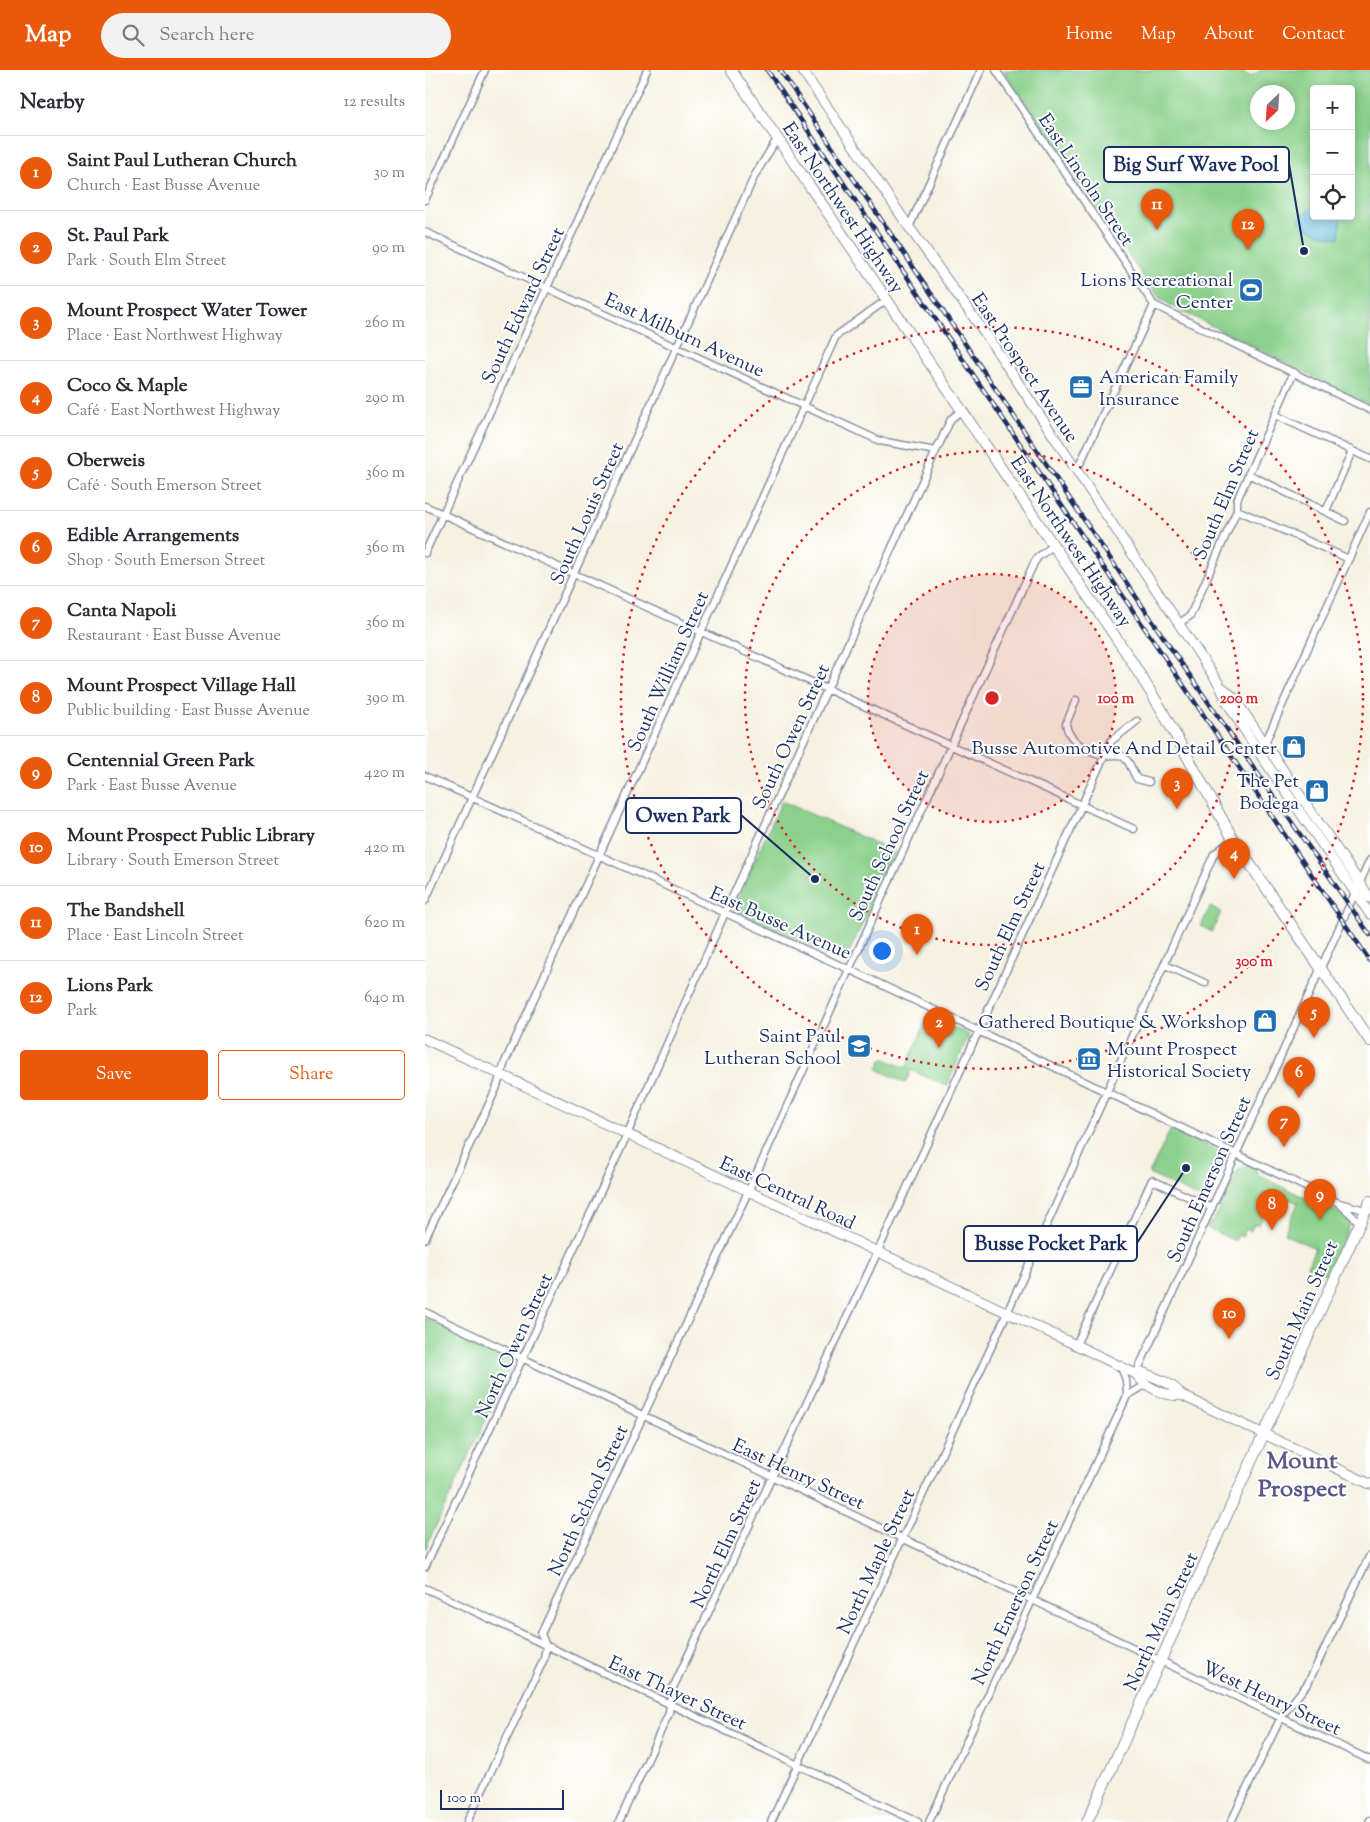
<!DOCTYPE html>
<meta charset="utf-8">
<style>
:root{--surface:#fff;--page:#f2f2f3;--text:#2b2b33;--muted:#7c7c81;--line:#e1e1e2;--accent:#ea580c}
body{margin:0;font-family:"Sorts Mill Goudy",serif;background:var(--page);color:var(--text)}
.controls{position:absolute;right:15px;top:15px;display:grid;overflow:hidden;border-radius:5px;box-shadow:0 2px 8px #0003}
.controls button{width:45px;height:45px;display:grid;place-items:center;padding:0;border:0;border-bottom:1px solid var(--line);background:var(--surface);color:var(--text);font:25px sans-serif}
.compass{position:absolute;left:825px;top:15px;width:45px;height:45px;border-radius:50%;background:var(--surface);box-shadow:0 2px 8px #0003;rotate:205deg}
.scale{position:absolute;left:15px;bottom:12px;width:124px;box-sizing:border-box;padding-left:5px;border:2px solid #1b2f5e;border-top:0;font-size:14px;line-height:18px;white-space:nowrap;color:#1b2f5e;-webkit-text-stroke:4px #fff;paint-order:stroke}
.you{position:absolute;left:456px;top:880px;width:18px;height:18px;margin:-12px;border:4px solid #fff;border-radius:50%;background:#1a73e8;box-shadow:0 0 0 8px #1a73e833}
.badge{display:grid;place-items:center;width:32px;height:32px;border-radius:50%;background:var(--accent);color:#fff;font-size:16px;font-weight:700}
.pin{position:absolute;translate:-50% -41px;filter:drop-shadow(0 1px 2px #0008)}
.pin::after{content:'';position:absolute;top:26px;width:18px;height:15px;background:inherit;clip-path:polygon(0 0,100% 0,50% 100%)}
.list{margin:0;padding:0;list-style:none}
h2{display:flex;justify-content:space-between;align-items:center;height:65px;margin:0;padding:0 20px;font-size:21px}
h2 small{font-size:16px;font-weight:400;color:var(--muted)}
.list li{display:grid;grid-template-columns:32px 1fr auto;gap:15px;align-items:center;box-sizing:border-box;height:75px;padding:0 20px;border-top:1px solid var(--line)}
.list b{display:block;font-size:19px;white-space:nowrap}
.list p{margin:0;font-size:16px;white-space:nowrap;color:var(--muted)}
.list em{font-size:16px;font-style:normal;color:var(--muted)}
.actions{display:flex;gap:10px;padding:15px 20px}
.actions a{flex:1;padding:11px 0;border:1px solid var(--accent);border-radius:5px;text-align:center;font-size:18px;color:var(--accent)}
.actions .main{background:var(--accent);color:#fff}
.icon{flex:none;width:28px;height:28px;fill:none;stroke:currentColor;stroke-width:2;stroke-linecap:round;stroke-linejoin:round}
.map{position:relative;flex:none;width:945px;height:1752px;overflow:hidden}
header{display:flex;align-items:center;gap:30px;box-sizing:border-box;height:70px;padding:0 25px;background:var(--accent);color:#fff}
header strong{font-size:24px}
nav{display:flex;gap:28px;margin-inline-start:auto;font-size:18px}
.search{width:350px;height:45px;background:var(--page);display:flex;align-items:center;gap:12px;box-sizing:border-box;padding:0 18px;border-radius:28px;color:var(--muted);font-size:19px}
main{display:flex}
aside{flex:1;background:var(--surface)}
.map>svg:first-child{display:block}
.green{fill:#8bd18c;stroke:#538075;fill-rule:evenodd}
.water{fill:#5cb8da;stroke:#3c749c}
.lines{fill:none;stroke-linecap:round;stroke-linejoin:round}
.street-casing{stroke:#8890a0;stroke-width:9}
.secondary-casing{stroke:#8890a0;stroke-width:11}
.primary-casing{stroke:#8890a0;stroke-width:12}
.street{stroke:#fff;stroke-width:6}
.secondary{stroke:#fff;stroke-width:9}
.primary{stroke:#fff;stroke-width:10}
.rail-casing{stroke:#1b2f5e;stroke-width:4.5}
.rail{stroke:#fff;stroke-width:2.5;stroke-dasharray:8;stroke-linecap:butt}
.ring{fill:none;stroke:#d62828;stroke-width:2.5;stroke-dasharray:2.5 5}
.labels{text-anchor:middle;stroke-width:4;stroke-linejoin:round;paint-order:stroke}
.street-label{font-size:19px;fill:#1b2f5e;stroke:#fff}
.poi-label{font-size:19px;fill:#1b2f5e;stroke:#fff;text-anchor:end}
.district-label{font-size:24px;font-weight:bold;fill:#5b5888;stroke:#fff}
.centre{fill:#d62828;stroke:#fff;stroke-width:2.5}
.ring-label{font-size:15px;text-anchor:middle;font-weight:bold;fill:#d62828;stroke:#fff;stroke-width:4;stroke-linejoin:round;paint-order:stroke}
.leader{fill:none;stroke:#1b2f5e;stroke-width:2}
.callout-dot{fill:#1b2f5e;stroke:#fff;stroke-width:2}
.callout{fill:#fff;stroke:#1b2f5e;stroke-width:2}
.callout-label{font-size:20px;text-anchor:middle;font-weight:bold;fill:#1b2f5e}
</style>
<header>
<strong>Map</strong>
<div class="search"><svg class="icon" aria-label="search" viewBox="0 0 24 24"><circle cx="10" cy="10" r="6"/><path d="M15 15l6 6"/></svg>Search here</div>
<nav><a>Home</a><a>Map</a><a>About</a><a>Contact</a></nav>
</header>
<main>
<aside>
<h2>Nearby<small>12 results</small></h2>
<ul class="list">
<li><span class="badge">1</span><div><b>Saint Paul Lutheran Church</b><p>Church · East Busse Avenue</p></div><em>30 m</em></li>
<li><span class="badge">2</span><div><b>St. Paul Park</b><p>Park · South Elm Street</p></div><em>90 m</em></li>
<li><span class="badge">3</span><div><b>Mount Prospect Water Tower</b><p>Place · East Northwest Highway</p></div><em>260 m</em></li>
<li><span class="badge">4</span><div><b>Coco &amp; Maple</b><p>Café · East Northwest Highway</p></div><em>290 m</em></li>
<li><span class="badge">5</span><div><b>Oberweis</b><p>Café · South Emerson Street</p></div><em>360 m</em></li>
<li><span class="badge">6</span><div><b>Edible Arrangements</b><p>Shop · South Emerson Street</p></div><em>360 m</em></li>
<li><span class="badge">7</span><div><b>Canta Napoli</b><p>Restaurant · East Busse Avenue</p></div><em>360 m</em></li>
<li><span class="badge">8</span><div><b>Mount Prospect Village Hall</b><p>Public building · East Busse Avenue</p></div><em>390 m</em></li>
<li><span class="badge">9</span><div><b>Centennial Green Park</b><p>Park · East Busse Avenue</p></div><em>420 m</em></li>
<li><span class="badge">10</span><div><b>Mount Prospect Public Library</b><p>Library · South Emerson Street</p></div><em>420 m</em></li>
<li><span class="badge">11</span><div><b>The Bandshell</b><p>Place · East Lincoln Street</p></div><em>620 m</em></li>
<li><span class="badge">12</span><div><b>Lions Park</b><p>Park</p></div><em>640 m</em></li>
</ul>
<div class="actions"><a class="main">Save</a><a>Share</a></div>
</aside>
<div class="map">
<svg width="945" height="1752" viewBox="0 0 945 1752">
<rect width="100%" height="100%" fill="#fff"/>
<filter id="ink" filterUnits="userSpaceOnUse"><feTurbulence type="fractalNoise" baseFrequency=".02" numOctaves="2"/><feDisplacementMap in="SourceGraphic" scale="10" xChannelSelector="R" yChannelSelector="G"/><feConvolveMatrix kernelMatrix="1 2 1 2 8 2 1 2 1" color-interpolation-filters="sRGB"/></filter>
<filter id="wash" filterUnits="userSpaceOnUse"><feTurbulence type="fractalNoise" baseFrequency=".0096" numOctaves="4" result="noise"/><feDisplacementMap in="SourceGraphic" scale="20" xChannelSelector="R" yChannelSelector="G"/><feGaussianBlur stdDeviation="1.12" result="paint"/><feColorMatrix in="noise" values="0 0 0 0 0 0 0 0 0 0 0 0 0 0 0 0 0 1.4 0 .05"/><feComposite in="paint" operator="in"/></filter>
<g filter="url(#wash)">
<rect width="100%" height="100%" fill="#f6f1e1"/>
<path class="green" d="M578,0h233l14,6 12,-6h108v335l-200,-100 -11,-8 -15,-19zM889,19h37v127h-37zM832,22h30v30h-30z
M357,731l113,51 -49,107 -7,-1 -103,-47 -2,-5z
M785,837l11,5 -9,20 -11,-6z
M504,945l40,20 -22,51 -36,-16 -6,13 -28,-14 6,-11 23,10z
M746,1059l52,24 2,4 -19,44 -57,-27z
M823,1094l8,4 2,7 52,25 6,-4 6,3 7,9 21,11v5l-22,51 -21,-9 8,-18 -31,-14 14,-31 -24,-11 -15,33 -5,-2 -3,8 -5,-2 -4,8 -4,-2 -3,6 -28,-13 3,-5 4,-3 24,-51z
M0,1248l86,41 2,4 -88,186z"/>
<path class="water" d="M889,135v11h27l-2,22c-17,-2 -29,-7 -41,-18z"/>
</g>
<g filter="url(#ink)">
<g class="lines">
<defs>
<path id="street" d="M571,0l158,235 216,105
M0,130l60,-130
M484,157l72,-157
M0,162l455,209 56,10
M850,345l95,44
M652,400l77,-165
M823,404l97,47
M0,436l709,323
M812,440l112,49
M901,441l26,-60
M0,483l222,-483
M753,554l12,-8 47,-106v-10l57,-128
M651,630l-10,24c2,17 21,27 37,31 6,2 12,-2 19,1 8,4 10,16 15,23l12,3
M835,684l110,-242
M0,706l434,198 480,229 30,8
M0,831l330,-726 22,-36
M740,895l40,18
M915,1134l20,19
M0,1169l71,-150 9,-27 331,-726 49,-35
M0,1242l945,448
M651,1275l76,-165 60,28
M711,1304l234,-514
M702,1326l20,-12
M0,1497l196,-419 104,-235 211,-462 15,-32 11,-9
M0,1518l493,234
M42,1752l77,-163 2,-13 -5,-12 207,-442 286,-629 4,-6 16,-12
M194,1752l50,-109 2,-21 202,-430 238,-521 26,-20
M346,1752l236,-509 203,-450 4,-9 19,-15
M504,1752l198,-426 -1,-16 -5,-13
M806,1752l50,-105 27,-34 62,-128
M944,1752l1,-2"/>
<path id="secondary" d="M377,0l107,157 78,109 232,348 9,20 32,50 110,160
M798,618l11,10 136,200
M0,969l651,306 60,29c7,12 32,24 45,21
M711,1304l6,-2c13,6 32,11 39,23l189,89"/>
<path id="primary" d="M306,0l396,584 33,53 73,132 137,202
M662,1752l283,-621"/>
</defs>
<use href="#street" class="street-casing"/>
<use href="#secondary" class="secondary-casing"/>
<use href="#primary" class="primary-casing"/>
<use href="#street" class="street"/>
<use href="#secondary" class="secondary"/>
<use href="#primary" class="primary"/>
<defs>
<path id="rail" d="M342,0l603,891
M355,0l390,577 200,288"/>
</defs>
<use href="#rail" class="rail-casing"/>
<use href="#rail" class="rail"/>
</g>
</g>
<circle cx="567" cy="628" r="124" fill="#d62828" fill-opacity=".12"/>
<g class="ring">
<circle cx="567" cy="628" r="124"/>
<circle cx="567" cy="628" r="247"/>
<circle cx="567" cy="628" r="371"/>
</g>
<defs>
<symbol id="stadium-square" viewBox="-11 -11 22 22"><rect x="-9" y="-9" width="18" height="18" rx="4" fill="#1f6fb2" stroke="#fff"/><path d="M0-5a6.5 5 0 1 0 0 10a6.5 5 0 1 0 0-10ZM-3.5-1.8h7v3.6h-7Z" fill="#fff"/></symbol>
<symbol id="office-square" viewBox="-11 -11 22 22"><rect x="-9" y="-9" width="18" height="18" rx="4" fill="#1f6fb2" stroke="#fff"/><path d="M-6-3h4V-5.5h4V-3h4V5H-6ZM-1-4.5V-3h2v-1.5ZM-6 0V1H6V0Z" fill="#fff"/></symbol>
<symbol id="shop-square" viewBox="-11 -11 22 22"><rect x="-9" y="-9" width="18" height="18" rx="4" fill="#1f6fb2" stroke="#fff"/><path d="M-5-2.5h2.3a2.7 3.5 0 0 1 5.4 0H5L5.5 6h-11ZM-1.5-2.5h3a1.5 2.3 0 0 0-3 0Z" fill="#fff"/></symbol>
<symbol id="school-square" viewBox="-11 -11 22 22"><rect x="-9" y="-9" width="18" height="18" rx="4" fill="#1f6fb2" stroke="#fff"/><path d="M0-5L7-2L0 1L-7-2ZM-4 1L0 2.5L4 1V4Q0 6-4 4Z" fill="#fff"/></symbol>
<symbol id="museum-square" viewBox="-11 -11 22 22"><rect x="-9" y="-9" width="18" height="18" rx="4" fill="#1f6fb2" stroke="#fff"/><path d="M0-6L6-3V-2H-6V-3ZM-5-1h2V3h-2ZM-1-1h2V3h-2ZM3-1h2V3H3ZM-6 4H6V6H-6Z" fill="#fff"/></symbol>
</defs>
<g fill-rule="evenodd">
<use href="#stadium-square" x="812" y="206" width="28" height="28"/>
<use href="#office-square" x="642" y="303" width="28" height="28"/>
<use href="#shop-square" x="855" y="663" width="28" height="28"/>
<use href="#shop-square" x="878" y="707" width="28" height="28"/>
<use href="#shop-square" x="826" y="937" width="28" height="28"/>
<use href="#school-square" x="420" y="962" width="28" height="28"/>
<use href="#museum-square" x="650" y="975" width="28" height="28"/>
</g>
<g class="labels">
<g class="street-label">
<text transform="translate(662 109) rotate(56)" y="7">East Lincoln Street</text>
<text transform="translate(419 137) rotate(56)" y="7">East Northwest Highway</text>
<text transform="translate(97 235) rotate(-65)" y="7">South Edward Street</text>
<text transform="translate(260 264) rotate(25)" y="7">East Milburn Avenue</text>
<text transform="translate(601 297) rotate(56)" y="7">East Prospect Avenue</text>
<text transform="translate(800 424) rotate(-67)" y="7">South Elm Street</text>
<text transform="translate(161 443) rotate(-66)" y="7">South Louis Street</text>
<text transform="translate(647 471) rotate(56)" y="7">East Northwest Highway</text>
<text transform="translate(242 601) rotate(-66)" y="7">South William Street</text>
<text transform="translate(365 666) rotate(-65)" y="7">South Owen Street</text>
<text transform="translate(463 775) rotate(-65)" y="7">South School Street</text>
<text transform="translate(356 852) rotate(24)" y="7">East Busse Avenue</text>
<text transform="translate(584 856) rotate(-65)" y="7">South Elm Street</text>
<text transform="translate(783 1109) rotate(-66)" y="7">South Emerson Street</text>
<text transform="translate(363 1122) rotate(25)" y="7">East Central Road</text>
<text transform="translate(876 1240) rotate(-66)" y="7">South Main Street</text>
<text transform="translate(88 1275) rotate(-65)" y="7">North Owen Street</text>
<text transform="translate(374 1403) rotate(25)" y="7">East Henry Street</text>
<text transform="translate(162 1430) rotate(-65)" y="7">North School Street</text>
<text transform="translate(300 1473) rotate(-65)" y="7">North Elm Street</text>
<text transform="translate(450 1491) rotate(-65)" y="7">North Maple Street</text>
<text transform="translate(589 1532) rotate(-65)" y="7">North Emerson Street</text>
<text transform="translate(735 1551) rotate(-65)" y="7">North Main Street</text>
<text transform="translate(253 1622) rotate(25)" y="7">East Thayer Street</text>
<text transform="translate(847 1627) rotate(25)" y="7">West Henry Street</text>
</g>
<g class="poi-label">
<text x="808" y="216">Lions Recreational<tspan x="808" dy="22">Center</tspan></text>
<text x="674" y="313" text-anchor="start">American Family<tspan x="674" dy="22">Insurance</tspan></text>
<text x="852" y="684">Busse Automotive And Detail Center</text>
<text x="874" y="717">The Pet<tspan x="874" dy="22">Bodega</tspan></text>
<text x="822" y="958">Gathered Boutique &amp; Workshop</text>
<text x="416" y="972">Saint Paul<tspan x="416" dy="22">Lutheran School</tspan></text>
<text x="682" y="985" text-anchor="start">Mount Prospect<tspan x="682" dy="22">Historical Society</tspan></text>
</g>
<g class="district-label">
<text x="877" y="1398">Mount<tspan x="877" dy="28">Prospect</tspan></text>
</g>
</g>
<circle cx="567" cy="628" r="8" class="centre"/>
<g class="ring-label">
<text x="691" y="633">100 m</text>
<text x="814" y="633">200 m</text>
<text x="829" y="896">300 m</text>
</g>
<path class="leader" d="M879 181L864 94M390 809L316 745M761 1098L712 1173"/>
<g class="callout-dot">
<circle cx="879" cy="181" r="5"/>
<circle cx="390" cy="809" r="5"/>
<circle cx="761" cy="1098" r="5"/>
</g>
<g class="callout">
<rect x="679" y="77" width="185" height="35" rx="5"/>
<rect x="201" y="728" width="115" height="35" rx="5"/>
<rect x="539" y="1156" width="173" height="35" rx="5"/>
</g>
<g class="callout-label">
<text x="771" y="101">Big Surf Wave Pool</text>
<text x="258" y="752">Owen Park</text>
<text x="626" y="1180">Busse Pocket Park</text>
</g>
</svg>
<div class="controls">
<button>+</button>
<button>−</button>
<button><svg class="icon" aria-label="locate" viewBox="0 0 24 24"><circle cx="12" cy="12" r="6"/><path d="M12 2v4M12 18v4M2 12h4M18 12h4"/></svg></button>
</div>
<svg class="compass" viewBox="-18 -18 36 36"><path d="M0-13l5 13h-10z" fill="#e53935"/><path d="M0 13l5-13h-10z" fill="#7c7c81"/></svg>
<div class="scale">100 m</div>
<div class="you"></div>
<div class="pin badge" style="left:492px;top:885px">1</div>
<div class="pin badge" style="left:514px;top:978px">2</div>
<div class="pin badge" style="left:752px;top:739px">3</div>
<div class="pin badge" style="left:809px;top:809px">4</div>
<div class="pin badge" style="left:889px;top:968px">5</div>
<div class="pin badge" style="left:874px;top:1028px">6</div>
<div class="pin badge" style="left:859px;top:1077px">7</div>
<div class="pin badge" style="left:847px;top:1160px">8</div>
<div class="pin badge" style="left:895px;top:1150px">9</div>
<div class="pin badge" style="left:804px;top:1269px">10</div>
<div class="pin badge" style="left:732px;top:160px">11</div>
<div class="pin badge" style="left:823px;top:180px">12</div>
</div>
</main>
